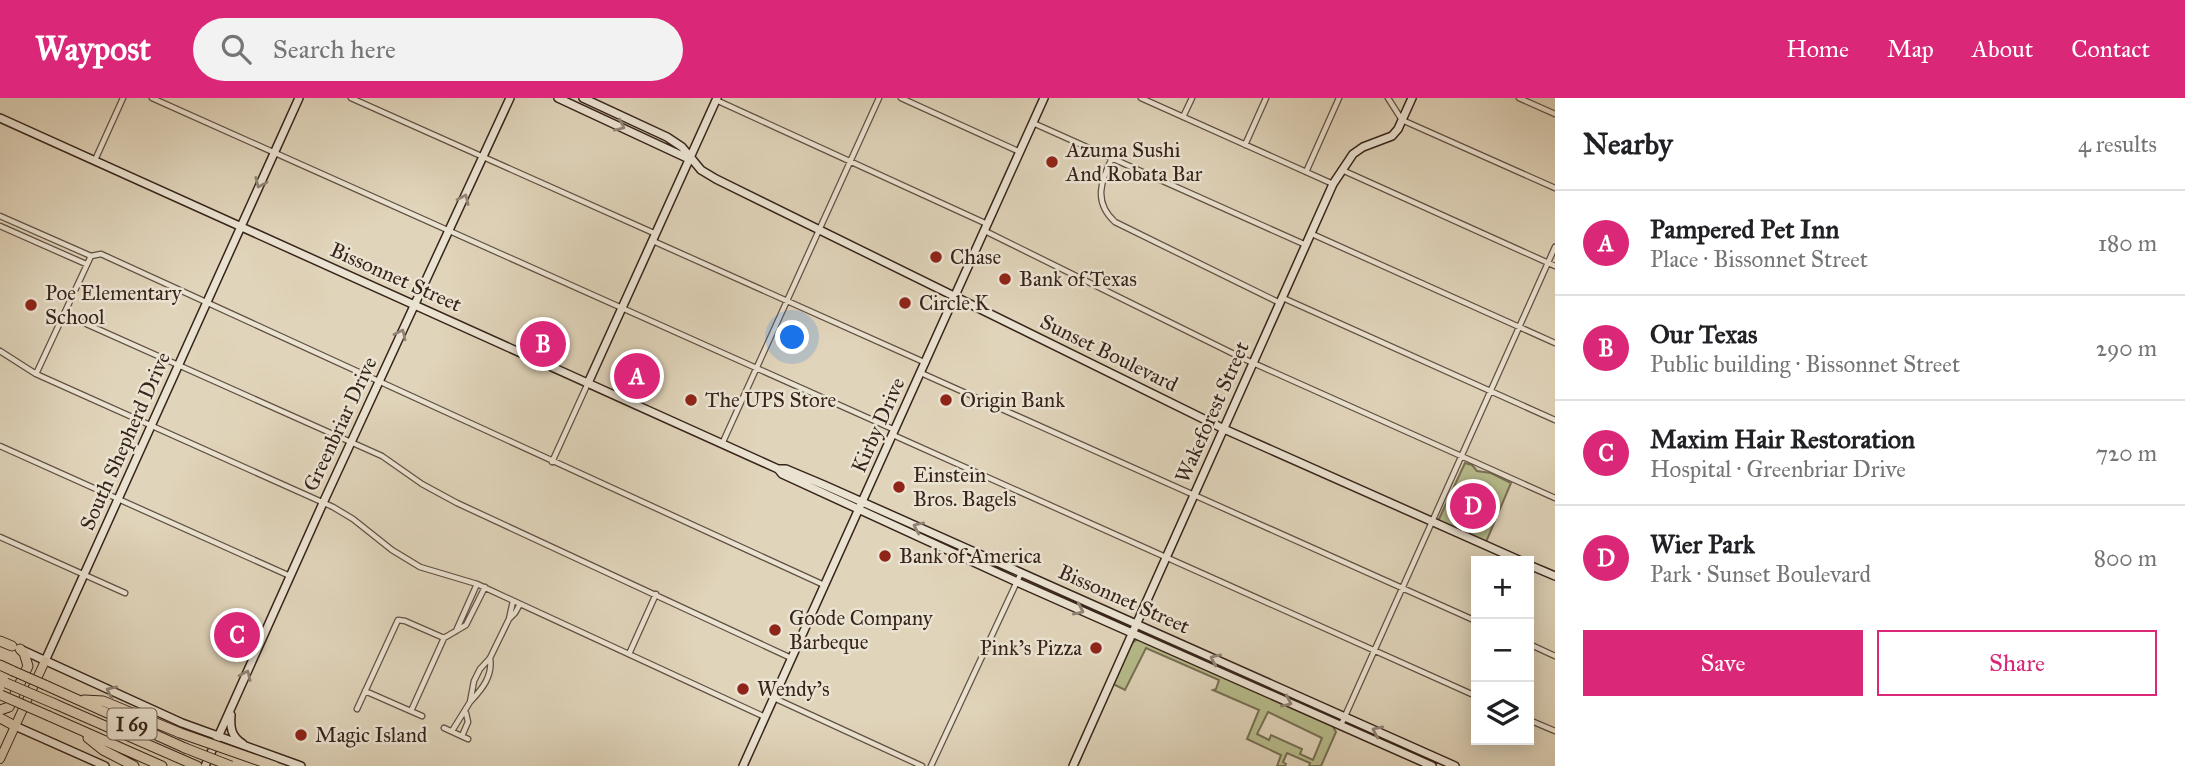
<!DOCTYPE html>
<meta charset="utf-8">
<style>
:root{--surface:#fff;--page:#f2f2f2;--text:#202124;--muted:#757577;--line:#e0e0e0;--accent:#db2777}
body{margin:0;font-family:"IM FELL Great Primer",serif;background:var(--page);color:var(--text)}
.controls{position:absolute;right:21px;bottom:21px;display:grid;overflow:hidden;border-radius:0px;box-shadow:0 4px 18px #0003}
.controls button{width:63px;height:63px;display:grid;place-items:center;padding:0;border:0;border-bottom:2px solid var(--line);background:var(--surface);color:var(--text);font:35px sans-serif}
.you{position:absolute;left:793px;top:240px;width:24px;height:24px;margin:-18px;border:5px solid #fff;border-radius:50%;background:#1a73e8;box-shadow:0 0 0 10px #1a73e833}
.badge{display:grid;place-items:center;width:46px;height:46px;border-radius:50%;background:var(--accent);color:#fff;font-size:23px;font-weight:700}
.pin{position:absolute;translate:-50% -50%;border:4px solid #fff;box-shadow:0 2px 7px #0006}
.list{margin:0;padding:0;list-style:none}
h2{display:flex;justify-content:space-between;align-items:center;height:91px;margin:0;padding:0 28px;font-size:30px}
h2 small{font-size:23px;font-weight:400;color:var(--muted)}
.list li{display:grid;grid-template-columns:46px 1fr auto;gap:21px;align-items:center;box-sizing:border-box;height:105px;padding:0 28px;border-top:2px solid var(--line)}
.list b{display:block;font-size:26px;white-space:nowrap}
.list p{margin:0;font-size:23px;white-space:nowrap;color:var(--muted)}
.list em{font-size:23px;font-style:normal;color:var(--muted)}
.actions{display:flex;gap:14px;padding:21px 28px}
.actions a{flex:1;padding:16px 0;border:2px solid var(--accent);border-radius:0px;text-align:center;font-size:24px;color:var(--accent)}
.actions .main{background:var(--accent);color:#fff}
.icon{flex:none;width:38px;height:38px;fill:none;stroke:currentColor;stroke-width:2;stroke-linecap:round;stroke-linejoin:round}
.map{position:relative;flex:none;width:1555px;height:668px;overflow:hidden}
header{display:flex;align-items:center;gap:42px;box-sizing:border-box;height:98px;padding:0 35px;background:var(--accent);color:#fff}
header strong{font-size:33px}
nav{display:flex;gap:38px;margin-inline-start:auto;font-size:24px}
.search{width:490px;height:63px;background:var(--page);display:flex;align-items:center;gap:18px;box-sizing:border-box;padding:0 24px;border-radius:38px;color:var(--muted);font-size:26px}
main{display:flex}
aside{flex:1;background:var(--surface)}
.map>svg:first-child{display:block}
.green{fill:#b7bc8c;stroke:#777054;stroke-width:2;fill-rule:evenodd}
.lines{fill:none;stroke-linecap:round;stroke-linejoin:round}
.street-casing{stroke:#615043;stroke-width:7}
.secondary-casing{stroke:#37241b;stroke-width:10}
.primary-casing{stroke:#37241b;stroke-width:10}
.highway-casing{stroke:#37241b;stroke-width:11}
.street{stroke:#ebe3d2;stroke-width:4.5}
.secondary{stroke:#ebe3d2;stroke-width:7}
.primary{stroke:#e0d4ba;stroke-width:8}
.highway{stroke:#e0d4ba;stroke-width:9}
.highway-bridge-casing{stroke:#37241b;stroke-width:11;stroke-linecap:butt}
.highway-bridge{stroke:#e0d4ba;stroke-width:9}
.oneway{stroke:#918476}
.poi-dot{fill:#8f2418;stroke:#ebe3d2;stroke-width:2.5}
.labels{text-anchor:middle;stroke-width:5;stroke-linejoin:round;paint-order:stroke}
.shield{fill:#ebe3d2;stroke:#6d5d52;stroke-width:2}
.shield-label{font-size:19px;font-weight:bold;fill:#37241b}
.poi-label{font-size:21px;fill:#37241b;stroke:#ebe3d2;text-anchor:start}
.street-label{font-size:21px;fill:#37241b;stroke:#ebe3d2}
</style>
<header>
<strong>Waypost</strong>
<div class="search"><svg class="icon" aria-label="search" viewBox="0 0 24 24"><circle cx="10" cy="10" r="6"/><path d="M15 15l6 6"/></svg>Search here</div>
<nav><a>Home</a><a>Map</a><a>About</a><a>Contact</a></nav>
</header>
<main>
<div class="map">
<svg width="1555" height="668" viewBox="0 0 1555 668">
<rect width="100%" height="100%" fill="#e0d4ba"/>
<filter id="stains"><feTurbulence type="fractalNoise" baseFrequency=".00286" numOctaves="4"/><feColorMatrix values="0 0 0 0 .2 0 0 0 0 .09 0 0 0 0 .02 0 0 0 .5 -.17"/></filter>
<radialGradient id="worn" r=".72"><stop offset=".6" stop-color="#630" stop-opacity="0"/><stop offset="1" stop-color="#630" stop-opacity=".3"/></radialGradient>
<path class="green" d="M1465,365l7,2 5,6 14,2 20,10 -25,59 -48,-21z
M1138,541l194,86 4,7 -15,34h-12l1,-3 -23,-10 -4,9 3,2 -1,2h-8l4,-11 -34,-16 12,-29 -46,-20 3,-1 3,-9 -73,-32 -21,42 -12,-6 19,-41zM1268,614l54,26 -9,22 -13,-6 2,-5 -31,-14 -2,5 -12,-6z"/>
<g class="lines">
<defs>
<path id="street" d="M152,0l743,332
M351,0l305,136
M901,0l119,54
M1141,0l192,86
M1388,0l14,22 153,68
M1519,0l36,16
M716,2l271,124
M1183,19l9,-19
M1033,25l273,122
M1245,47l21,-47
M1112,60c-11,23 -19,44 3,64l165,81
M95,62l28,-62
M1342,72l213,96
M1306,74l33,-74
M0,118l91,40
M0,128l86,38
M985,133l257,127 313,140
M1312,136l243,109
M653,143l273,122
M1283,200l272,122
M64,216l318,142 40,28 35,19 334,155
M0,253l36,23 297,133 20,12 39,31 28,17 57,17 288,133
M921,275l555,248
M36,276l55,-118 10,-2 723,331
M893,337l583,261
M722,346l157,-346
M0,348l290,130
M552,364l36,-79
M0,439l125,56
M509,521l4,-18
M456,533l21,-47
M1529,546l26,12
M629,556l27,-60
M365,593l57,25
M774,600l148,68
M471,603c11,-12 22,-25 19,-43
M357,611l41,-89 7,1 39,17
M411,613l33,-73 22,-13 19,-38
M1529,622l26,11
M1341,627l214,-478
M444,630l24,11
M452,633l18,-29 4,-21 6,-12 10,-11 19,-39 6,-6 5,-9
M462,638l6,-14 -2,-9
M931,668l90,-193"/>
<path id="secondary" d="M558,0l131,61
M583,0l84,39 15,10 19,23 15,9 508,250 297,132
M0,20l778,351 4,5 235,108 415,184
M588,285l129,-285
M778,371h8l38,16 631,281
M1529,467l26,11
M22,552l160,73 119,43
M45,563l254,-563
M231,617c-1,13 0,21 12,29
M15,628l90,40
M205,668l118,-263 187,-405
M743,668l301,-668
M1073,668l260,-582 20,-30 10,-7 29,-11 6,-7 14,-31"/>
<path id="primary" d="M0,661l45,-98"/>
<path id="highway" d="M0,543l12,5
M0,567l13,6
M45,587l140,63
M84,602l19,1 77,32
M55,606l142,62
M0,612l9,-3 19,-41 -4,-13 -4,-4
M49,618l113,50
M0,620l15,8
M88,640l15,12 31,16"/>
</defs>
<use href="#street" class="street-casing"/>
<use href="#secondary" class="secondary-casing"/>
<use href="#primary" class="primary-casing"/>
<use href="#highway" class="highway-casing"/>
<use href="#street" class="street"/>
<use href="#secondary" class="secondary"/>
<use href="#primary" class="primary"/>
<use href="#highway" class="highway"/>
<defs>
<path id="highway-bridge" d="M13,573l32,14
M6,585l49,21
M1,597l48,21
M180,635l94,33
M185,650l46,18"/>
</defs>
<use href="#highway-bridge" class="highway-bridge-casing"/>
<use href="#highway-bridge" class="highway-bridge"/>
</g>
<defs><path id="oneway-chevron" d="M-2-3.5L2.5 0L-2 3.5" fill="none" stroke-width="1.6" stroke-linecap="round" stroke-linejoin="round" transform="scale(1.75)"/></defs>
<g class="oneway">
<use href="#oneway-chevron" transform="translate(620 28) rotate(25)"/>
<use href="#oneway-chevron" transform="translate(260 85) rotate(114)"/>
<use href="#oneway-chevron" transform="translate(464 101) rotate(-66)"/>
<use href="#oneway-chevron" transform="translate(401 236) rotate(-65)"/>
<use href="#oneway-chevron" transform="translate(918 429) rotate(-156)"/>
<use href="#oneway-chevron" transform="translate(1079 512) rotate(24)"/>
<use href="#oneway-chevron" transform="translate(1215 561) rotate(-156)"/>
<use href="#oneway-chevron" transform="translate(246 577) rotate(-66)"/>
<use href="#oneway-chevron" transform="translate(111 593) rotate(-155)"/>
<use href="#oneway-chevron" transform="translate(1287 604) rotate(24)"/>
<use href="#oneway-chevron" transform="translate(1377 633) rotate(-156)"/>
</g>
<g class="poi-dot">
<circle cx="1052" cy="64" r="7"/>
<circle cx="936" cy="159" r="7"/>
<circle cx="1005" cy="181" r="7"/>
<circle cx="905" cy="205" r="7"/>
<circle cx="31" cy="207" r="7"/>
<circle cx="691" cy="302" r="7"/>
<circle cx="946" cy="302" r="7"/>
<circle cx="899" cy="389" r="7"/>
<circle cx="885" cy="458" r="7"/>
<circle cx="775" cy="532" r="7"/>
<circle cx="1096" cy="550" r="7"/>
<circle cx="743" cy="591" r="7"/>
<circle cx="301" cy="637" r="7"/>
</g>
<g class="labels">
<rect class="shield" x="107.5" y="610.5" width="49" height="31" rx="5"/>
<g class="shield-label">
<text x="132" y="633">I 69</text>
</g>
<g class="poi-label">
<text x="1066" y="59">Azuma Sushi<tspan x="1066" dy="24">And Robata Bar</tspan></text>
<text x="950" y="166">Chase</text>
<text x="1019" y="188">Bank of Texas</text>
<text x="45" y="202">Poe Elementary<tspan x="45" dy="24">School</tspan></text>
<text x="919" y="212">Circle K</text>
<text x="705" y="309">The UPS Store</text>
<text x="960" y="309">Origin Bank</text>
<text x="913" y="384">Einstein<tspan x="913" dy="24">Bros. Bagels</tspan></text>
<text x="899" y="465">Bank of America</text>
<text x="789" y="527">Goode Company<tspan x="789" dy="24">Barbeque</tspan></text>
<text x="1082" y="557" text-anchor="end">Pink's Pizza</text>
<text x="757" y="598">Wendy's</text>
<text x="315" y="644">Magic Island</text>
</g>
<g class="street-label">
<text transform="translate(396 179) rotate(24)" y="7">Bissonnet Street</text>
<text transform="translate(1109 255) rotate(26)" y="7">Sunset Boulevard</text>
<text transform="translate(1212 314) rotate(-66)" y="7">Wakeforest Street</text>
<text transform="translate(340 326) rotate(-65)" y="7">Greenbriar Drive</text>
<text transform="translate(878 327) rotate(-66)" y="7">Kirby Drive</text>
<text transform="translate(125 343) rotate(-66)" y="7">South Shepherd Drive</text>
<text transform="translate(1124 501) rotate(24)" y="7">Bissonnet Street</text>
</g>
</g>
<rect width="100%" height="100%" filter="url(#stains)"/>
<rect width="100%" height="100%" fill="url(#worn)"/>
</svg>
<div class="controls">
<button>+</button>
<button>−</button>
<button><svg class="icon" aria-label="layers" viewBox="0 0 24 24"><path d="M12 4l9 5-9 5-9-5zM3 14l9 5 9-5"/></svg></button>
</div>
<div class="you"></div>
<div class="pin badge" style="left:637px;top:278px">A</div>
<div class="pin badge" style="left:543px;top:246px">B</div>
<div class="pin badge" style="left:237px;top:537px">C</div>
<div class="pin badge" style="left:1473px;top:408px">D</div>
</div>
<aside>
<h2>Nearby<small>4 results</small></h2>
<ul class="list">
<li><span class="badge">A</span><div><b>Pampered Pet Inn</b><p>Place · Bissonnet Street</p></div><em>180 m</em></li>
<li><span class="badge">B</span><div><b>Our Texas</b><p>Public building · Bissonnet Street</p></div><em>290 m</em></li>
<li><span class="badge">C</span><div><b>Maxim Hair Restoration</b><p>Hospital · Greenbriar Drive</p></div><em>720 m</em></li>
<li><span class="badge">D</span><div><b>Wier Park</b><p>Park · Sunset Boulevard</p></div><em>800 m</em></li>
</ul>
<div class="actions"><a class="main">Save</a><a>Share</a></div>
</aside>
</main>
